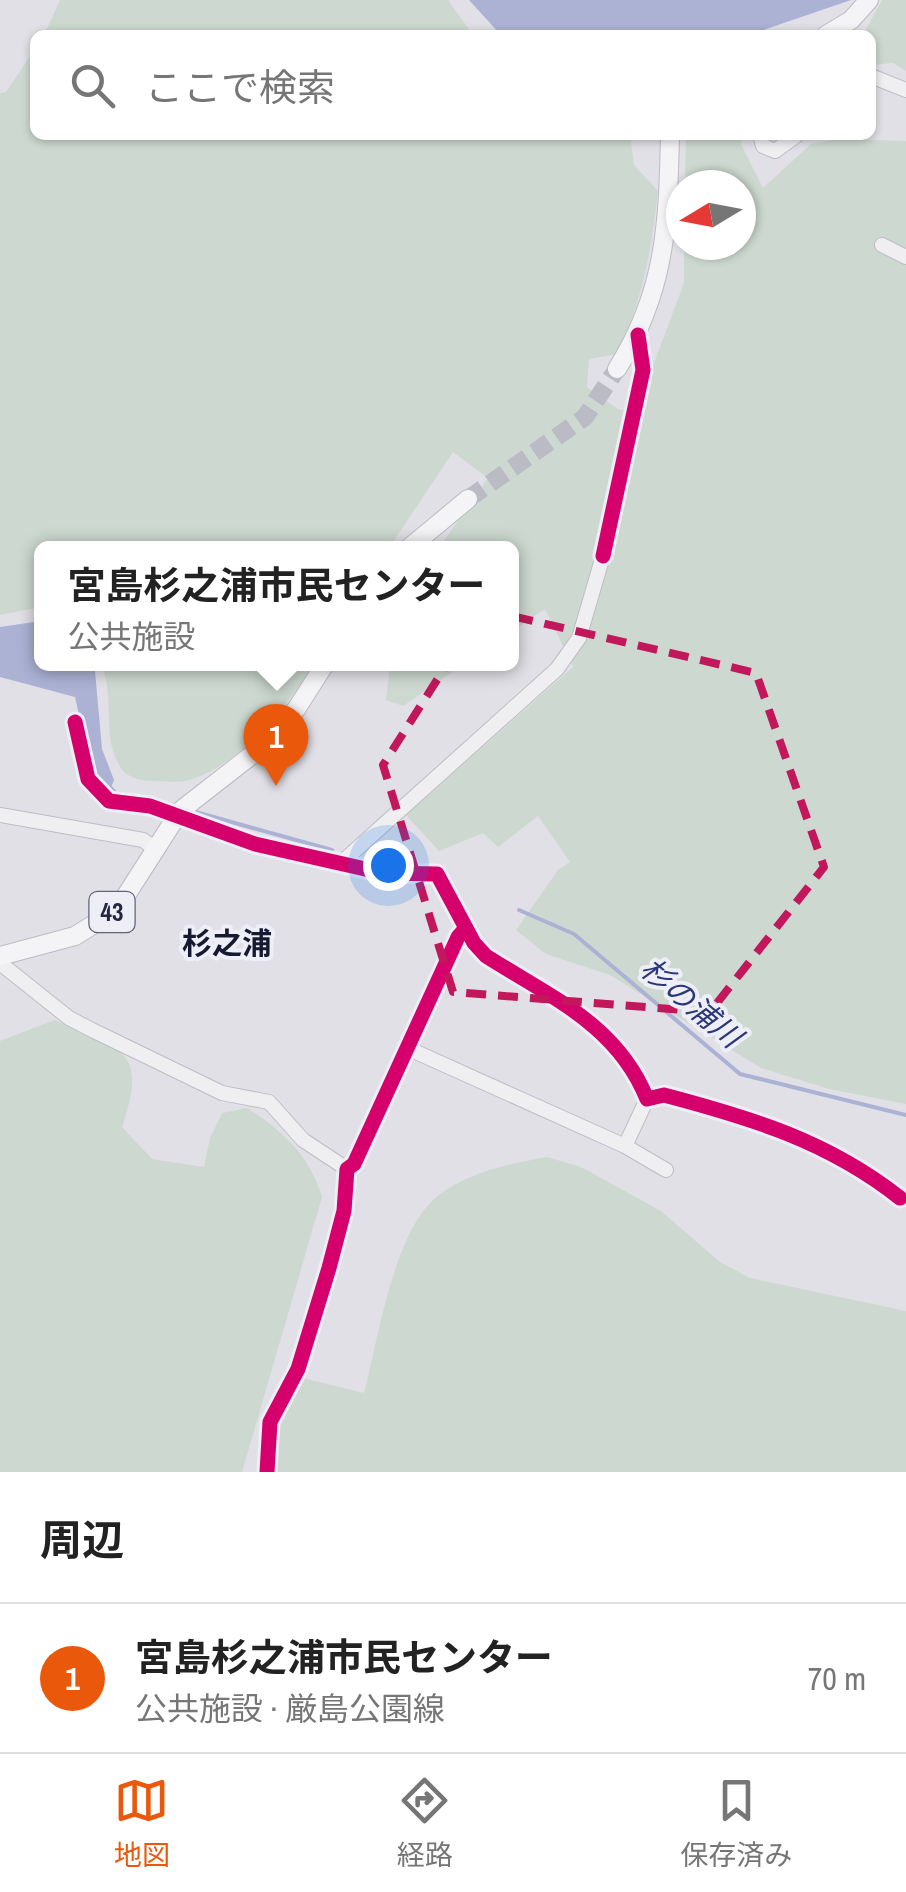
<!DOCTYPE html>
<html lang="ja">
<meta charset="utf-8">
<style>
:root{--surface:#fff;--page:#f6f6f6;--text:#222;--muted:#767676;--line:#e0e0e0;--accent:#ea580c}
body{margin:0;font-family:"Archivo Narrow","Noto Sans JP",sans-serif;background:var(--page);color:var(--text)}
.compass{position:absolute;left:666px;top:170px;width:90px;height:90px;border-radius:50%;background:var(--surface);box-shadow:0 2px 8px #0004;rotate:260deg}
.you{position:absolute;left:388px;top:865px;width:35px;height:35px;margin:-25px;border:8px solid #fff;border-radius:50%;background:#1a73e8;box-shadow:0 0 0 15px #1a73e833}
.badge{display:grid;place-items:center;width:65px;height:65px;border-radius:50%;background:var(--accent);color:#fff;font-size:32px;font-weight:700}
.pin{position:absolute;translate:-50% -82px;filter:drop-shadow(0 2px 5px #0008)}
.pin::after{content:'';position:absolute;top:52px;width:35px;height:30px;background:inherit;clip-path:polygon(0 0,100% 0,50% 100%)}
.popup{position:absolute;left:34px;top:541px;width:485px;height:130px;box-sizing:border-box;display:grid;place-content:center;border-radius:15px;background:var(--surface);filter:drop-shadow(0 2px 8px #0005);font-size:32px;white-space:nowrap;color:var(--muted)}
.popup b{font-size:38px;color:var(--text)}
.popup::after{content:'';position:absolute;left:50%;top:100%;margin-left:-20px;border:20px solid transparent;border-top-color:var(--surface)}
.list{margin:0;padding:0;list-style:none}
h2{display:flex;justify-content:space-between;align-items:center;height:130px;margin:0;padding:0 40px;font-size:42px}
h2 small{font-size:32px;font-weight:400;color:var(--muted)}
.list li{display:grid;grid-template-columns:65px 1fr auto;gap:30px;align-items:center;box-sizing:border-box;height:150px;padding:0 40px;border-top:2px solid var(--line)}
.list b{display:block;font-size:38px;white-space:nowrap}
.list p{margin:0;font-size:32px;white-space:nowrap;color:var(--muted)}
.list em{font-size:32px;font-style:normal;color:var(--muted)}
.icon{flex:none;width:55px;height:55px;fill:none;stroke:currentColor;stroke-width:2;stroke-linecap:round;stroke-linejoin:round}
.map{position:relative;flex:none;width:906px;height:1472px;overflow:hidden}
.search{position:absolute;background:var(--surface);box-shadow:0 2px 8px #0004;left:30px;right:30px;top:30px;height:110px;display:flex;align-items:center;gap:25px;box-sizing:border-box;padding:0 35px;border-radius:15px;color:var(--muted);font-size:38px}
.sheet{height:280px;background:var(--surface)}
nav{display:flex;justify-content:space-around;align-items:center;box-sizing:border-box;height:140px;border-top:2px solid var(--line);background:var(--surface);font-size:28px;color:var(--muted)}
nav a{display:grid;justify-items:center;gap:5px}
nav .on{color:var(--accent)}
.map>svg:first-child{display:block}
.green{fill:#cdd9d0}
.water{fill:#abb2d4}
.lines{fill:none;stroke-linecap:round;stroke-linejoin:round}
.stream{stroke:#abb2d4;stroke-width:4}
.major-tunnel{stroke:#bbbbc5;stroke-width:18;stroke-dasharray:18 9;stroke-linecap:butt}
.minor-casing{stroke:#bdbdc4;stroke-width:16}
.major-casing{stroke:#bbbcc4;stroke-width:20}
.minor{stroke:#efeff2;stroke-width:14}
.major{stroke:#f4f4f6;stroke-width:18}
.cycleway-casing{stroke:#edeef6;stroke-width:21}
.cycleway{stroke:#d6006c;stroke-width:15}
.marked{fill:none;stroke:#c2185b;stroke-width:8;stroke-dasharray:20 12;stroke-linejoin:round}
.labels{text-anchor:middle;stroke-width:8;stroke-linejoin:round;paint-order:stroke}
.shield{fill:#edeef6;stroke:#616377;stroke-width:2.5}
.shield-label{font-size:25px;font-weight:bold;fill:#252741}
.neighbourhood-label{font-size:30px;font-weight:bold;fill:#171931;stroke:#edeef6}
.water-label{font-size:30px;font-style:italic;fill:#2b3778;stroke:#edeef6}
</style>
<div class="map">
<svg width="906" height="1472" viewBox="0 0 906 1472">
<rect width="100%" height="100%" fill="#e0e0e6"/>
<path class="green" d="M60,0h388l25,35h-429z
M882,0h24v71l-13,-8 -22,2v-30h-8z
M35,49v86h595l4,30 24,26c-7,61 -15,107 -40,163l-29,5 -2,28 32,23 18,-2 47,-125v-38h57v-60h-56l1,-50h56l-1,9 22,44 48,-44 29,-5 66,2v963l-77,-15 -68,-21 -151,-93 -64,-21 -30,-24 42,-60 12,-8 -32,-46 -40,31 -15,-14 -44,18 -33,-36 167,-148 -28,-58 -34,23v-84h-72l49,-70 -35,-26 -64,96h-348v59l-41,8v-522l6,-1z
M101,664h213c-27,42 -77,105 -129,117 -9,2 -21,0 -31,0 -12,0 -27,-3 -33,-13 -21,-32 -5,-70 -20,-104z
M390,664h74l-61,42 -17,-6z
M55,1020c66,31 94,27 67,107l30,32 52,8 6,-29 12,-25 25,-5c36,23 63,48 75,89l-80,275h-242v-431z
M547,1157l34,10 80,44 59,51 30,16 156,33v161h-635l-1,-27 29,-68 65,16c14,-53 30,-165 75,-198 32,-24 71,-31 108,-38z"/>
<path class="water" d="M469,0h382l-102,35h-248z
M41,621v43h48l6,7 7,78 12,31 -6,15 -16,-23 -17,-75 -75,-20v-50z"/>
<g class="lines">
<path class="stream" d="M111,788l9,10
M153,801l25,5
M192,811l140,39
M519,910l55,24 166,140 166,41"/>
<path class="major-tunnel" d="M468,499l117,-82 32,-48"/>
<defs>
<path id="minor" d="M871,76l35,14
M760,135l3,11 12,5 22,-16
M882,245l24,12
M75,722l13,57 21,22 41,5 105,38 128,29 54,1 37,69 12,13c64,41 131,68 161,143l17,-4c87,23 164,46 236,103
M0,815l143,25 11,8
M341,863l216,-194 22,-31 24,-82
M0,958l5,9 64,51 23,12 130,63 47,9 34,38 44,29
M407,1048l218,98 41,24
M625,1146l22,-47
M267,1472l3,-50 28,-53 31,-101 15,-57 3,-42 7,-5 104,-227 8,-9"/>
<path id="major" d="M826,35l25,-15 18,-20
M617,369c49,-78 51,-145 53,-234
M409,548l59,-49
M0,956l75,-20 32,-20 18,-19 55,-86 91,-71 26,-32 28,-44"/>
</defs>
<use href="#minor" class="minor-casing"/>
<use href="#major" class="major-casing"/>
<use href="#minor" class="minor"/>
<use href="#major" class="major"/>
<defs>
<path id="cycleway" d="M603,556l40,-186 -5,-35
M75,722l13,57 21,22 41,5 105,38 128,29 54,1 37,69 12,13c64,41 131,68 161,143l17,-4c87,23 164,46 236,103
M267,1472l3,-50 28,-53 31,-101 15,-57 3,-42 7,-5 104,-227 8,-9"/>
</defs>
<use href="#cycleway" class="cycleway-casing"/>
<use href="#cycleway" class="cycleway"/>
</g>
<path class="marked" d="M482,609l274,64 68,194 -114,145 -257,-20 -70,-227z"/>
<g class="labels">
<rect class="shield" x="89.5" y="892" width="45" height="40" rx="8"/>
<g class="shield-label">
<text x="112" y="921">43</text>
</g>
<g class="neighbourhood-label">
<text x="227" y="954">杉之浦</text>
</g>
<g class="water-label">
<text transform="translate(691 1003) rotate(40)" y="10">杉の浦川</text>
</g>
</g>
</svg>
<svg class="compass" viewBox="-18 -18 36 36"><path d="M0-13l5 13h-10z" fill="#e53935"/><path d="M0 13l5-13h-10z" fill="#767676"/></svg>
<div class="you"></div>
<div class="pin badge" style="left:276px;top:786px">1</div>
<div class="popup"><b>宮島杉之浦市民センター</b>公共施設</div>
<div class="search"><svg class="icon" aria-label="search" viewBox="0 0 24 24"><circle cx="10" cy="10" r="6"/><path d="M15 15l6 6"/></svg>ここで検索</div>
</div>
<section class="sheet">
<h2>周辺<small></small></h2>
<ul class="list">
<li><span class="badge">1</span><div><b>宮島杉之浦市民センター</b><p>公共施設 · 厳島公園線</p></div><em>70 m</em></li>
</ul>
</section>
<nav>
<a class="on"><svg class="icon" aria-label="map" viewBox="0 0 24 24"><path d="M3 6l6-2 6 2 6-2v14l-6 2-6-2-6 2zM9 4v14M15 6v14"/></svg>地図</a>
<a><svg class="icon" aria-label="directions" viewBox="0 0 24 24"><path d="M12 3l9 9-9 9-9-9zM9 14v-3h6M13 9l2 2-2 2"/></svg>経路</a>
<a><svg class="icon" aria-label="saved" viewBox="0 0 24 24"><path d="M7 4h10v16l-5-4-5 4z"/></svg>保存済み</a>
</nav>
